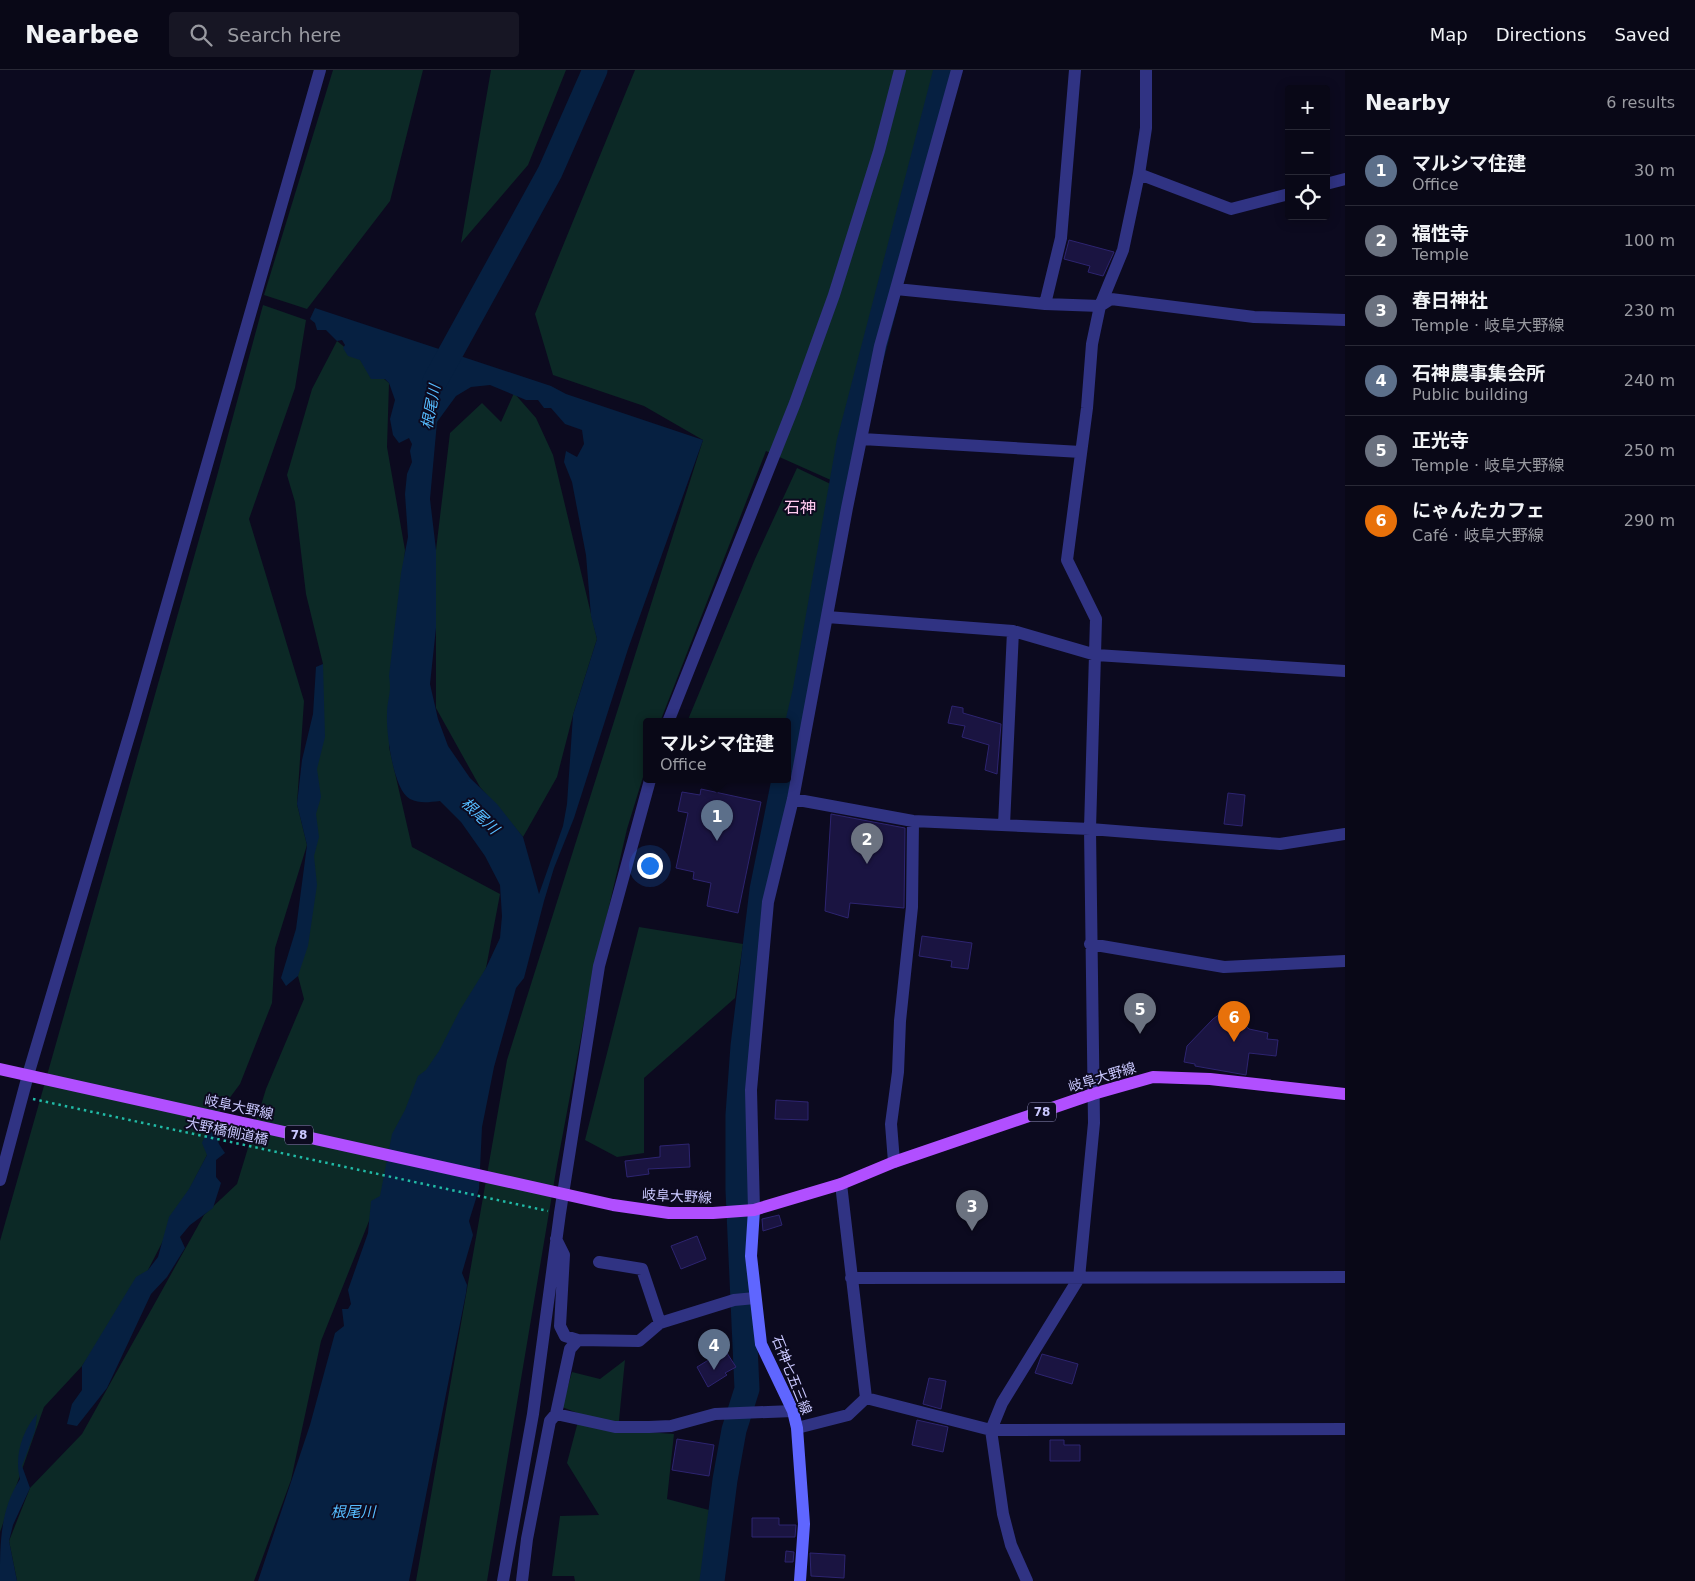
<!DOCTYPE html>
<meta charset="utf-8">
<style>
:root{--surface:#090817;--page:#171624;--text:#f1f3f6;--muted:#999aa1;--line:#292936;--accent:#00ebf3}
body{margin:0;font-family:"DejaVu Sans","Noto Sans JP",sans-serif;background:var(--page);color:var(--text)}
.controls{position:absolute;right:15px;top:15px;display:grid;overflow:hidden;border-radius:5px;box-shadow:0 2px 12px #0003}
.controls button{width:45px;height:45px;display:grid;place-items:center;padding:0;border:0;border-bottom:1px solid var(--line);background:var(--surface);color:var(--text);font:25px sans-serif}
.you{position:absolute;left:649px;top:795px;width:18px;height:18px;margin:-12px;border:4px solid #fff;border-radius:50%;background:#1a73e8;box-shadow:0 0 0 8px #1a73e833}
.badge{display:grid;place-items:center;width:32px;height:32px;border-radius:50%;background:var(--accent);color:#fff;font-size:16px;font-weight:700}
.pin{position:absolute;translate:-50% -41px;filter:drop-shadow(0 1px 2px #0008)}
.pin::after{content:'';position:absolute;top:26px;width:18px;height:15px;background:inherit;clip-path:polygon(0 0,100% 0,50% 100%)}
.popup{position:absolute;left:643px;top:648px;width:148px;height:65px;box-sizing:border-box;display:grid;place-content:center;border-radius:5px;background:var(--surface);filter:drop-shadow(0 1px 4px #0005);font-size:16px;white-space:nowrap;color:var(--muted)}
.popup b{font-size:19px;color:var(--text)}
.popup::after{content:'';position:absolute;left:50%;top:100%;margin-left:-10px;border:10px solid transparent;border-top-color:var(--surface)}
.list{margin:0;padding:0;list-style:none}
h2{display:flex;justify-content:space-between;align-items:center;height:65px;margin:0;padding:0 20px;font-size:21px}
h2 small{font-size:16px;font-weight:400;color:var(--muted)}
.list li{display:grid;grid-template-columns:32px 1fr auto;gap:15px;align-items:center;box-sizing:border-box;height:70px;padding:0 20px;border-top:1px solid var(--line)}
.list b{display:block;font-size:19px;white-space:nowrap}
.list p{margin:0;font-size:16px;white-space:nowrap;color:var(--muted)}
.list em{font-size:16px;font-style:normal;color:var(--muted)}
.icon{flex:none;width:28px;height:28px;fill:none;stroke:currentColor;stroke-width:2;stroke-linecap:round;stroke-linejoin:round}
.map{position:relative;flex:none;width:1345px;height:1511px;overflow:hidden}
header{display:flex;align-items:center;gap:30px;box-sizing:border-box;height:70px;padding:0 25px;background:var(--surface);border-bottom:1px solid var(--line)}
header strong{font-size:24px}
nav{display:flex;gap:28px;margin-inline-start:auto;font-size:18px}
.search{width:350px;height:45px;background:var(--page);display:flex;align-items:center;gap:12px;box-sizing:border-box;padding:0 18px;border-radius:5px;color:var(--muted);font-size:19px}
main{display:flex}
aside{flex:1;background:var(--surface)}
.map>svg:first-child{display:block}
.green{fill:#0c2926}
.water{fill:#062041;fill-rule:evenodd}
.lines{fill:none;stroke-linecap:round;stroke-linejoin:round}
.river{stroke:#062041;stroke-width:25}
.building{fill:#1a1441;stroke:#2d2470}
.path{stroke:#21baa6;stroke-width:2.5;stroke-dasharray:2.5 4;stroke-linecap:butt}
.street{stroke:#303383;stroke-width:12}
.secondary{stroke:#5f66ff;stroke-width:12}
.primary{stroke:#b14fff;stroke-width:12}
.labels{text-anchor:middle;stroke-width:4;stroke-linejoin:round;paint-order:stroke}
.shield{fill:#0c0a1f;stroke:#918fbc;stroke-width:1}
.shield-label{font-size:12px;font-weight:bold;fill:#cac8ff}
.street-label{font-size:14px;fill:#cac8ff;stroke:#0c0a1f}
.water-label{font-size:15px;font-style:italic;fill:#56bcff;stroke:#0c0a1f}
.quarter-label{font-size:16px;fill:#ffcaef;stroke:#0c0a1f}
</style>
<header>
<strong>Nearbee</strong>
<div class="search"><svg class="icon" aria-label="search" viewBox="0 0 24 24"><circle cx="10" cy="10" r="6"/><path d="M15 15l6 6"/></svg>Search here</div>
<nav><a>Map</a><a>Directions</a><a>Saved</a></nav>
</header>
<main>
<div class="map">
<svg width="1345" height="1511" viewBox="0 0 1345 1511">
<rect width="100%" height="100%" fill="#0c0a1f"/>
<path class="green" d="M333,0h90l-33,131 -83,108 -43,-14z
M491,0h75l-38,95 -67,78z
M635,0h308l-54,189 -56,222 -67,-30 -106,271h-13v42l-20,65 -36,155 -34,181 -70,416h-71l91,-521 196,-620 -59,-34 -91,-31 -18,-61z
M263,235l43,15 -11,68 -46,131 55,182 -7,103 10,41 -32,103 -3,55 -32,81 -32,43 -1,28 -59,115 -66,96 -38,41 -44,125v-291l217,-765z
M337,271l52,42 -2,64 18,103 -16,197 23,100 88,47 -14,74 -117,253 -48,120 -30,139 -37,101h-237l-8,-40 21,-53 52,-54 122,-219 33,-31 29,-95 38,-90 -6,-23 25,-312 -17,-70 -11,-92 -8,-27 25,-86z
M514,323l22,25 17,37 44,184 -24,76 -16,62 -34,60 -43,-50 -44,-79v-158l14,-117 32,-30 19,19z
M797,398l42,20 -47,248h-5v-14h-100l68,-163z
M639,857l104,17 -8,54 -91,80v75l-27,4 -32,-17z
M625,1290l-7,70 56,4 -7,65 42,11 -8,71h-126l-1,-5h-22l8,-60 39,-1 -32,-52 13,-49 -18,-7 10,-35 28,7z"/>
<path class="water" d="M315,238l236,78 15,8 137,46 -75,209 -54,169 -20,50 -10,33 -20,77 -8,10 -22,79 -12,60 -3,62 -10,32 4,14 -11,38 5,12 -1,8 -57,288h-151l52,-156 25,-92 9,-7 -2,-17h6l3,-5 -3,-14 20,-57 3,-32 9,-5 12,-62 13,-24 13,-34 8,-6 13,-19 21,-41 26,-42 14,-30 2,-22 -2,-31 -15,-29 -24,-34 -21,-21c-11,1 -20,3 -30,-2 -17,-9 -24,-67 -23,-85 0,-16 5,-19 2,-38l12,-103 7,-36 -3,-43 2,-20 5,-12 -2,-11 2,-7 -3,-6 -10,5 -6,-8 -3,-16 5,-19 -6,-17 -4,-4h-14l-11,-19 -12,-4 -5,-8 2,-3 -3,-5 -5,1 -11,-11h-9l-2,-7 -5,-4zM490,315l36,15h12l6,8h7l14,16 17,6 2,14 -7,13 -11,-6 -2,11 8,20 14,73 5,61 6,23 -24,76 -6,89 -4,22 -24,68 -16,-57 -26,-33 -27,-26 -22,-32 -10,-27 -8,-35 6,-56v-78l-6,-51 7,-77 19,-26 15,-9z
M323,594l2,73 -8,32 4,28 -5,17 3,23 -5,19 3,29 -9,61 -10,30 -12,10 -5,-8 15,-49 11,-84 -10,-41 5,-44 11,-46 3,-47z
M208,1057h6l5,17 6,9 -9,7v17l5,6 -8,25 -23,17 -10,12 5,11 -18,29 -16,17 -44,94 -30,38 -10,-2 5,-20 10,-14v-24l54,-89 12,-7 10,-13 11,-40 20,-28 18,-34 -5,-12z
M37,1344l-2,17 -13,35 8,22 -17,37 -4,16 8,40h-17c0,-38 0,-71 20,-102 -6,-22 2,-48 17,-65z"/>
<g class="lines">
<path class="river" d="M435,311l115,-209 45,-102
M787,698l18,-76 44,-249 97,-373
M712,1511l13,-101 9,-50 13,-41 -9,-199v-75l5,-69 19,-156 22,-110"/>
</g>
<path class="building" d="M1069,170l45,12 -11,24 -15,-4 2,-6 -26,-7z
M952,636l11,2v5l38,11 -4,50 -12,-4 4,-25 -27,-8 3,-11 -17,-3z
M701,719l60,13 -23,111 -31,-7 4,-23 -18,-4 1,-7 -18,-4 12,-55 -10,-2 4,-19 18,3z
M1228,723l17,2 -3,31 -18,-2z
M831,744l74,14 -1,80 -54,-5 -2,15 -23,-7z
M922,866l50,7 -4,26 -17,-2 1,-6 -33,-5z
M1228,938l21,21 19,4 -1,6 11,1 -2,16 -27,-3 -3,22 -51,-9v-2l-11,-2 3,-16 26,-27z
M776,1030l32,2v18l-33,-1z
M689,1074l1,23 -42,2 1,5 -22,3 -2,-16 35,-4v-11z
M779,1145l3,10 -19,6 -1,-12z
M697,1166l9,23 -25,10 -10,-23z
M725,1280l11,17 -11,6 2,2 -19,12 -11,-20z
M1042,1284l36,10 -6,20 -37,-11z
M929,1308l17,3 -5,28 -18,-5z
M917,1350l31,7 -5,25 -31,-7z
M677,1369l37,6 -5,31 -37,-6z
M1050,1370h14v5h16v16h-30z
M752,1448h27v7h17l-1,12h-43z
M786,1481l8,1 -1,10h-8z
M810,1483l35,2 -1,23 -33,-2z"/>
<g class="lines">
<path class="path" d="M33,1029l515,112"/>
<path class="street" d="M1146,0v58l-7,46 92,35 58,-15
M1326,114l19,-5
M896,219l149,15 55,2 11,-7 143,18 91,3
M1045,234l16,-66 14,-168
M862,369l219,13
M827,547l186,14 83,24 249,16
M668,652l127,-319 39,-108 45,-144 21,-81
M793,729l120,22 177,8 190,15 65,-10
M1004,755l9,-194
M1090,874l134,23 121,-6
M894,1092l-3,-38 7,-52 2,-51 12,-114 1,-86
M0,1110l28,-105 107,-359 185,-646
M841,1114l25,214
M754,1140l-3,-120 17,-188 25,-103 54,-291 33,-162 77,-276
M556,1169l8,16 -4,71 5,10 13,4
M599,1192l43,7 18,54
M851,1208l494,-1
M866,1328l125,32 354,-1
M556,1344l14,-65 8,-9 61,1 21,-18 74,-23 21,-2
M797,1358l51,-13 18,-17
M503,1511l30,-167 27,-201 39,-247 51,-186
M522,1511l5,-42 23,-118 6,-7 59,13h34l22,-1 44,-12 78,-3
M1027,1511l-16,-36 -8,-31 -12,-84 11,-27 77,-125 15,-155 -4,-294 6,-210 -29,-59 20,-152 5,-64 8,-38 23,-56 16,-76"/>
<path class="secondary" d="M754,1140l-3,46 10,88 32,67 4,17 7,96 -4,57"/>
<path class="primary" d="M0,999l613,136 56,8h44l41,-3 87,-26 53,-22 199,-68 60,-17 57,2 135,15"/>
</g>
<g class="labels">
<g class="shield">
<rect x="1028" y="1032.5" width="28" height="19" rx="4"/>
<rect x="285" y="1055.5" width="28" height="19" rx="4"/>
</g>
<g class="shield-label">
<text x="1042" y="1046">78</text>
<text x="299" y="1069">78</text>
</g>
<g class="street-label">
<text transform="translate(1102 1007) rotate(-17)" y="5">岐阜大野線</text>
<text transform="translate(239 1037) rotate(12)" y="5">岐阜大野線</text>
<text transform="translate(227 1061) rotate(12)" y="5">大野橋側道橋</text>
<text transform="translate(677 1126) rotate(3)" y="5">岐阜大野線</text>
<text transform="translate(792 1305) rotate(68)" y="5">石神七五三線</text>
</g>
<g class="water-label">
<text transform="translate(431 337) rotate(-79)" y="5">根尾川</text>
<text transform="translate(480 746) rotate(43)" y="5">根尾川</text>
<text x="353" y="1447">根尾川</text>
</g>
<g class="quarter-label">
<text x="800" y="443">石神</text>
</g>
</g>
</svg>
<div class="controls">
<button>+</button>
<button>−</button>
<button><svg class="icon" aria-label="locate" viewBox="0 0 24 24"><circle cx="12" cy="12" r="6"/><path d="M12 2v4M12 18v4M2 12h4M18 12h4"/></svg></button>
</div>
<div class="you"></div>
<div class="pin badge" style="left:717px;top:771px;background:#5c6f8a">1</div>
<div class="popup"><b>マルシマ住建</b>Office</div>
<div class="pin badge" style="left:867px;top:794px;background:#6b7280">2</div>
<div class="pin badge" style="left:972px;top:1161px;background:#6b7280">3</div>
<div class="pin badge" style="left:714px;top:1300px;background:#5c6f8a">4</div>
<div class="pin badge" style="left:1140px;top:964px;background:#6b7280">5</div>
<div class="pin badge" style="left:1234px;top:972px;background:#e8710a">6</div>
</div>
<aside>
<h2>Nearby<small>6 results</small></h2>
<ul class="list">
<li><span class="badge" style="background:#5c6f8a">1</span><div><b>マルシマ住建</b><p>Office</p></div><em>30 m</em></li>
<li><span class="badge" style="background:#6b7280">2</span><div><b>福性寺</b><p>Temple</p></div><em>100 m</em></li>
<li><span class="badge" style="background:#6b7280">3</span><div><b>春日神社</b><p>Temple · 岐阜大野線</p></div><em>230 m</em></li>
<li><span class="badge" style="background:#5c6f8a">4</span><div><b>石神農事集会所</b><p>Public building</p></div><em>240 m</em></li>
<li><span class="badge" style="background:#6b7280">5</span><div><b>正光寺</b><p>Temple · 岐阜大野線</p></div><em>250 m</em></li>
<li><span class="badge" style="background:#e8710a">6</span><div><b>にゃんたカフェ</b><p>Café · 岐阜大野線</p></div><em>290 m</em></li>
</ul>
</aside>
</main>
